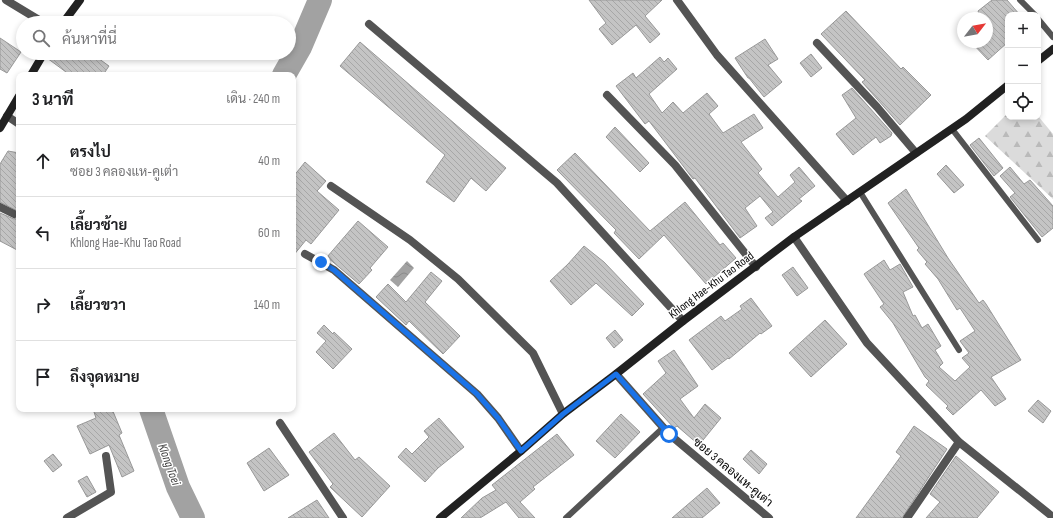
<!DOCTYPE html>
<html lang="th">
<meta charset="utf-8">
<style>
:root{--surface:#fff;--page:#f2f2f2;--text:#202124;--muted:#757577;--line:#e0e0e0}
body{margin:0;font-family:"Sofia Sans Condensed",Sarabun,sans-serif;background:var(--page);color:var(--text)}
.controls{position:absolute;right:12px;top:12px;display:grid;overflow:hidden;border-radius:8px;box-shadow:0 2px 6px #0003}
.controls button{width:36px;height:36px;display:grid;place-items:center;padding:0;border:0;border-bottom:1px solid var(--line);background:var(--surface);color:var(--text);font:20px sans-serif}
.compass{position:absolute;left:957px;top:12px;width:36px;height:36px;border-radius:50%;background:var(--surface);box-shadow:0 2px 6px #0003;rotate:59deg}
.stop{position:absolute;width:12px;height:12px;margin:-9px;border:3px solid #1a73e8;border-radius:50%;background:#fff}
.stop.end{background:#1a73e8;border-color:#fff;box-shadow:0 1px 4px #0008}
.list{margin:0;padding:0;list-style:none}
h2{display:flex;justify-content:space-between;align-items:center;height:52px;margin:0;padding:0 16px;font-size:17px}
h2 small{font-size:13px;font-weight:400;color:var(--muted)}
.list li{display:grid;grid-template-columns:26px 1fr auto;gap:12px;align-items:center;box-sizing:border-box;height:72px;padding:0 16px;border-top:1px solid var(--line)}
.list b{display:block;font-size:15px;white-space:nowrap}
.list p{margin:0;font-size:13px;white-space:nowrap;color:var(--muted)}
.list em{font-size:13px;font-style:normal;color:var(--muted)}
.icon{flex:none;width:22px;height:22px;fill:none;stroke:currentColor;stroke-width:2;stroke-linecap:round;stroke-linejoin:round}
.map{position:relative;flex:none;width:1053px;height:518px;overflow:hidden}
.search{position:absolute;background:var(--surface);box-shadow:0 2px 6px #0003;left:16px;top:16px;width:280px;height:44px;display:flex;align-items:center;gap:10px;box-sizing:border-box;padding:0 14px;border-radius:22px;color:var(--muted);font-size:15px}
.panel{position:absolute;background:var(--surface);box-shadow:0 2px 6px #0003;left:16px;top:72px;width:280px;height:340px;border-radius:8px}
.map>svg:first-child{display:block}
.forest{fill:url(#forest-firs)}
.water{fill:url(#water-waves)}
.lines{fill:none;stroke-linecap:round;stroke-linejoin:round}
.river{stroke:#a2a2a2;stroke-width:24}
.building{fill:url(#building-back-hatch);stroke:#989898}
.lane{stroke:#545454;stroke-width:6}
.street{stroke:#545454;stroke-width:8}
.secondary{stroke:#212121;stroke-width:8}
.route{stroke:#1a73e8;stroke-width:5}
.labels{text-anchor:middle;stroke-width:3;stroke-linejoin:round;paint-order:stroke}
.street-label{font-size:12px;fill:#000;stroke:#fff}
.water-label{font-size:13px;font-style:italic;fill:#434343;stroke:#fff}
</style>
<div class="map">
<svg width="1053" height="518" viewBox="0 0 1053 518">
<defs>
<pattern id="forest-firs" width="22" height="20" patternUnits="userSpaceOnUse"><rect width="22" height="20" fill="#dbdbdb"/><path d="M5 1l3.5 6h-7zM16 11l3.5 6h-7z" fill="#bababa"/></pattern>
<pattern id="water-waves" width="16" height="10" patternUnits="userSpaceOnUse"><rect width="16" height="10" fill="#a2a2a2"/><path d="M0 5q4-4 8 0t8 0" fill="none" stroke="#8a8a8a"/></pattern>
<pattern id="building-back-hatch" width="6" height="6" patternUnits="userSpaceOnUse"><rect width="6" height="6" fill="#c4c4c4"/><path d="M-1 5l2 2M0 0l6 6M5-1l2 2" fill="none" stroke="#a7a7a7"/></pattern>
</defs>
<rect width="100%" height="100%" fill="#fff"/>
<path class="forest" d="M1008,113v4l30,-1 15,18v65l-68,-63z"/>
<path class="water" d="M407,261l7,7 -16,19 -8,-7z"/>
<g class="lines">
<path class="river" d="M284,75l16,-28 20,-47
M151,409l27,78 15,31"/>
</g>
<path class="building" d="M589,0h73l-17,16 15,18 -10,9 -14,-18 -24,20 -13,-16 7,-6z
M992,0h15l13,15h-12v27l-20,18 -17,-18h16v-24h-6l-3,-7z
M846,11l55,58 2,-2 28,28 -31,30 -38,-43 3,-2 -44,-46z
M0,38l21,14 -14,21 -7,-4z
M765,39l13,20 -10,6 14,17 -18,15 -15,-19h-1l-13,-20z
M360,42l146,126 -20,23 -15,-13 -17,24 -28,-20 19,-27 -105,-89z
M49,53h42l18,13 -6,9h-33l-23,-17z
M811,54l11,14 -11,9 -11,-14z
M660,57l4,5 4,-4 9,11 -28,25 13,19 11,-11 10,11 24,-20 11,13 -9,8 14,19 31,-19 9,14 -22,14 21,27 -4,4 20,24 17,-15 -5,-7 9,-8 16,19 -16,13 3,2 -30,25 -7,-8 8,-6 -13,-16 -15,12 12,18 -17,12 -45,-60 -2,1 -44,-58 -4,3 -29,-38 17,-13 3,5z
M852,88l40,45 -1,3 -11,7 -4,-6 -23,18 -17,-21 20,-16 -14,-23z
M615,127l34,36 -9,9 -34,-35z
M979,138l24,30 -9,8 -24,-31z
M8,151l11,2v59l-19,-10v-38z
M575,153l75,78 35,-29 35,43 3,-2 13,15 -30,26 -42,-49 -25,24 -25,-26 2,-3 -59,-60z
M305,162l21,19 -9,10 22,19 -28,34 -5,-4 -13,16v-79z
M946,165l18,20 -10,8 -17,-19z
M1010,167l14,17 6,-4 23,26v22l-11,9 -32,-40 5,-4 -15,-17z
M906,189l42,69 31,45 4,-3 3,4 35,56 -30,17 15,22 -11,7 -14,-16 -28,25 -7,-7 2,-2 -22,-21 3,-4 -4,-4 -32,-54 -13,-16 4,-3 -20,-30 20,-14 6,10 10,-6 13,23 -10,5 10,24 2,-1 7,13 6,-4 13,22 -6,4 8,13 -4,4 16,14 15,-14 -8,-9 7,-5 -9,-12 15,-10 -15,-23 -3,2 -19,-31 -13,-15 2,-2 -10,-12 2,-2 -31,-45z
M0,213l14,6 5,-3v35l-19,-10z
M358,221l30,26 -18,21 2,2 -13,14 -32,-27z
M584,246l20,16 40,42 -12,12 -36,-33 -25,22 -21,-24 18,-17z
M793,267l15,21 -11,8 -15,-21z
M431,272l11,9 -17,21 35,34 -17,18 -34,-33 -3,4 -30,-28 12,-13 18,18z
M751,298l21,28 -11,8 -1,-1 -31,26 -1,-1 -16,12 -23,-30 32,-24 4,5 17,-12 -2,-3z
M825,320l22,24 -36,33 -22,-24z
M324,325l9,9 1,-2 18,17 -19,20 -17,-17 10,-11 -9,-8z
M615,330l8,10 -9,8 -8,-10z
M674,350l24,36 -18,13 14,19 11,-14 16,14 -22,27 -22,-19 -3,2 -31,-34 23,-21 -8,-12z
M1038,400l13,11 -8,12 -15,-12z
M93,409h19l10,24 -3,2 15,36 -12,6 -13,-32 -19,9 -13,-28 19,-8z
M621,414l19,18 -25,26 -19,-17z
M439,418l25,29 -26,21 -13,14 -27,-25 8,-9 6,6 17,-17 -5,-6z
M914,426l33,23 -45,69h-46l45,-62 -5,-4z
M334,433l21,27 4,-3 31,29 -28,31 -32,-30 3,-3 -24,-32z
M557,434l17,21 -41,32 2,2 -15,13 15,16h-16l-13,-16 -26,16h-19l21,-20 14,-8 -4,-5z
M269,448l20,27 -25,16 -17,-28z
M751,450l16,14 -8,10 -16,-15z
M53,454l9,11 -9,7 -9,-11z
M956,456l43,36 -22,26h-51l14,-16 -10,-8z
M87,476l9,16 -9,5 -9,-16z
M707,488l13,15 -18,15h-30z
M317,500l12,18h-41z"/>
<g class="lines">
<path class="lane" d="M1020,0l15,15
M1038,19l15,18
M952,129l86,111
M860,192l99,158
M566,518l98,-91"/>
<path class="street" d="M6,0l38,23
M677,0l40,55 130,146
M369,24l188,159 126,138
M817,43l60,64 39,46
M607,95l68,70 81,102
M7,116l12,8
M331,186l79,54 48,39 75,74 30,61
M0,207l14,7
M794,237l73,106 92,99 94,75
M305,254l29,16 143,124 21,24 23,33
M616,374l53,60 100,84
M280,423l63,95
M67,518l44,-26 -5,-36
M907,518l52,-76"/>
<path class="secondary" d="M63,23l17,-23
M1038,61l15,-12
M31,75l13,-22
M0,128l19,-32
M440,518l81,-67 42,-37 53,-40 67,-53 111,-84 172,-118 42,-34"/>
</g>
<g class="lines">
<path class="route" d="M321,262l13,8 143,124 21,24 23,33 42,-37 53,-40 53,60"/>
</g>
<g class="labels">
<g class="street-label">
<text transform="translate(711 285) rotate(-37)" y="4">Khlong Hae-Khu Tao Road</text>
<text transform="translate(733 472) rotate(40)" y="4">ซอย 3 คลองแห-คูเต่า</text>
</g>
<g class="water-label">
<text transform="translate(170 464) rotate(70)" y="5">Klong Toei</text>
</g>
</g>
</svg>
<div class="controls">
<button>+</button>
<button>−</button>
<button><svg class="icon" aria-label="locate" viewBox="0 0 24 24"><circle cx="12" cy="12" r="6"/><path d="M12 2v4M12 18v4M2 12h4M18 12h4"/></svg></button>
</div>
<svg class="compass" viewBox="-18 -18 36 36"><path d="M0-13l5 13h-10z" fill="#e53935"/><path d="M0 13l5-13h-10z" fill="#757577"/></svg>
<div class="stop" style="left:669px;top:434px"></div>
<div class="stop end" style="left:321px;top:262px"></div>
<div class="search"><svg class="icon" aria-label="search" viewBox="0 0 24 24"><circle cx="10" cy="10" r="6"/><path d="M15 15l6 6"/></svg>ค้นหาที่นี่</div>
<section class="panel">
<h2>3 นาที<small>เดิน · 240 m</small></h2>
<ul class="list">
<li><svg class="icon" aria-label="ahead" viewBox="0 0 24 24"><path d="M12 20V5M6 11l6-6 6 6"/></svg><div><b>ตรงไป</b><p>ซอย 3 คลองแห-คูเต่า</p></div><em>40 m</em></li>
<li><svg class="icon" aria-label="left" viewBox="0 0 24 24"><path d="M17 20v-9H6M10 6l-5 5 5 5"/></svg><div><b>เลี้ยวซ้าย</b><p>Khlong Hae-Khu Tao Road</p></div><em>60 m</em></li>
<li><svg class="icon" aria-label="right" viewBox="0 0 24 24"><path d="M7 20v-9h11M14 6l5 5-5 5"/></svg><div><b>เลี้ยวขวา</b></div><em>140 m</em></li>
<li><svg class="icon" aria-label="arrive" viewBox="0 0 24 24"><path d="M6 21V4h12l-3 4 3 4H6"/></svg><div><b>ถึงจุดหมาย</b></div></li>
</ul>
</section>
</div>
